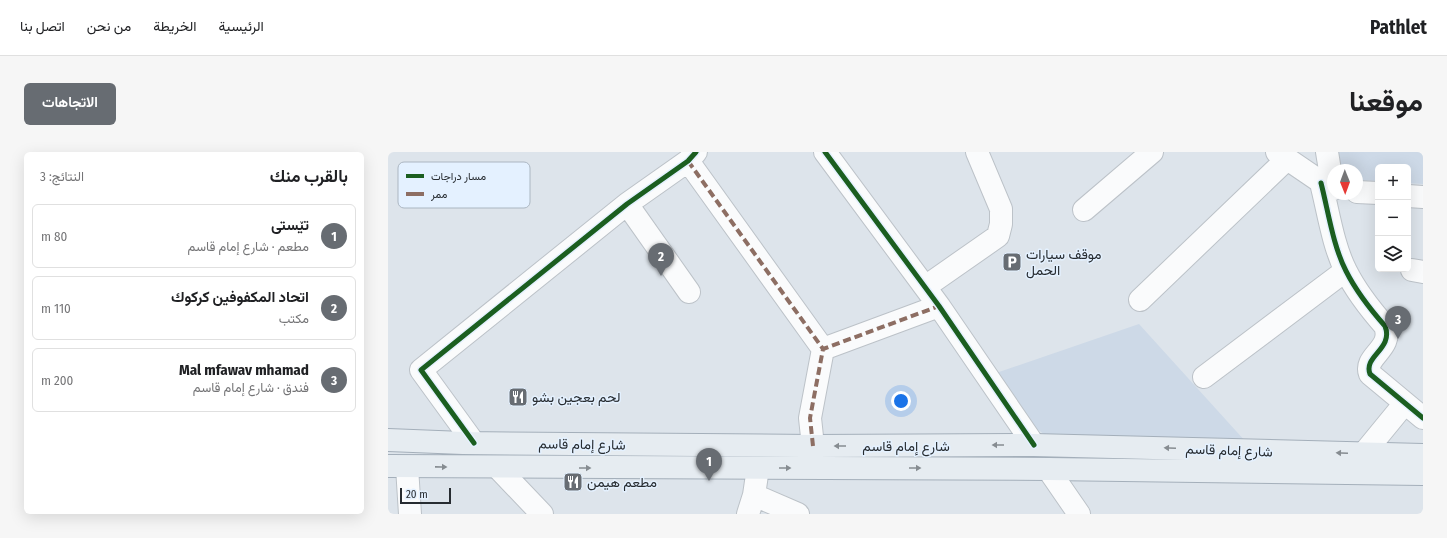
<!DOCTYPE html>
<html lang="ar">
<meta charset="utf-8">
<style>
:root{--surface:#fff;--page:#f6f6f6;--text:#202124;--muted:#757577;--line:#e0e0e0;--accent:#676c72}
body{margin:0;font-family:"Fira Sans Condensed",Vazirmatn,sans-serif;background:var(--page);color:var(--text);direction:rtl}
.controls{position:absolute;right:12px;top:12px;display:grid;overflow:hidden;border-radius:6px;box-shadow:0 4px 16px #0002}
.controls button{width:36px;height:36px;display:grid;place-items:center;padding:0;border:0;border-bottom:1px solid var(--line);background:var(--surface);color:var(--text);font:20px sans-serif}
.compass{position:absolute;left:939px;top:12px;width:36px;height:36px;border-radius:50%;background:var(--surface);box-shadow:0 4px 16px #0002;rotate:179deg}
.scale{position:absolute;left:12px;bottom:10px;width:51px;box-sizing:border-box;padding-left:4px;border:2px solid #272c31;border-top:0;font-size:11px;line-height:14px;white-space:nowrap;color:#272c31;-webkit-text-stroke:3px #e4f1ff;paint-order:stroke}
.you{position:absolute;left:513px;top:249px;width:14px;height:14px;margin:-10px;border:3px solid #fff;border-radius:50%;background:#1a73e8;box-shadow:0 0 0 6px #1a73e833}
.badge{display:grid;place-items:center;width:26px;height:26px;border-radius:50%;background:var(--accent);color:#fff;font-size:13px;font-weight:700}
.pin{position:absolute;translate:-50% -33px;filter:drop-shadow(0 1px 2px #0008)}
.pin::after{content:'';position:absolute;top:21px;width:14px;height:12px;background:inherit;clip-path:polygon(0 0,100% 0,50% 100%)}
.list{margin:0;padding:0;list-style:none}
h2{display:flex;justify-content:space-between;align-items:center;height:52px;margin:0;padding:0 16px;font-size:17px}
h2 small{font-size:13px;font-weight:400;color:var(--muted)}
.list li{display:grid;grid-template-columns:26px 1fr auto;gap:12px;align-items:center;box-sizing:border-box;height:64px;margin:0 8px 8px;padding:0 8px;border:1px solid var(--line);border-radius:6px}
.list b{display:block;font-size:15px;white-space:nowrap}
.list p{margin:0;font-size:13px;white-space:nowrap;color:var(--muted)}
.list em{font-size:13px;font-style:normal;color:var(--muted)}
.icon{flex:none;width:22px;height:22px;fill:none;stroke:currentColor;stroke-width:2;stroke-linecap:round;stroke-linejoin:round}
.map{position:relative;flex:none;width:1035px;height:362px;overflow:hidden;direction:ltr;border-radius:6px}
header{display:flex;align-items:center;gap:24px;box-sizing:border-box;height:56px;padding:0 20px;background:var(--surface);border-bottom:1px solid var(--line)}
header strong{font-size:19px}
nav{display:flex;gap:22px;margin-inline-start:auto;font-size:14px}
.intro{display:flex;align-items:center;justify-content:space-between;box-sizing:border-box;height:96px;padding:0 24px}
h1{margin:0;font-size:28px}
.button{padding:10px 18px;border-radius:6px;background:var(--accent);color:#fff;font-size:14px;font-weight:700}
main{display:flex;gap:24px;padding:0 24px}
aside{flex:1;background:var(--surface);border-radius:6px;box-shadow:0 4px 16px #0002}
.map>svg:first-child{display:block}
.built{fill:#cdd9e7}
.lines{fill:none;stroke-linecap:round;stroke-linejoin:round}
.minor-casing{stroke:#bcc2c8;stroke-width:24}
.major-casing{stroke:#a4afba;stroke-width:24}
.minor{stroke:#fafbfc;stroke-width:22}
.major{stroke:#e6ecf1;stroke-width:22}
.quiet{stroke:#8d6e63;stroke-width:4;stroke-dasharray:8 4;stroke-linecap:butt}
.cycleway-casing{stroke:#e4f1ff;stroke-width:8}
.cycleway{stroke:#1b5e20;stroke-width:5}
.oneway{fill:#868c91}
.labels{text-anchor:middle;stroke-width:3;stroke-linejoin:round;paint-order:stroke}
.poi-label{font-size:14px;fill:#272c31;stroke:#e4f1ff;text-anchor:start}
.street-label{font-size:14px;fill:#272c31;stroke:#e4f1ff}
.key{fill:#e4f1ff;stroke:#abb6c1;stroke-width:1}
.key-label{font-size:11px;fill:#272c31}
</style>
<header>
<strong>Pathlet</strong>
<nav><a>الرئيسية</a><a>الخريطة</a><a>من نحن</a><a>اتصل بنا</a></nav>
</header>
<div class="intro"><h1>موقعنا</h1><a class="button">الاتجاهات</a></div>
<main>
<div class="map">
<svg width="1035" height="362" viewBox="0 0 1035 362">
<rect width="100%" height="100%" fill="#dde4eb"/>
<path class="built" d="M946,0h89v32l-15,-1v-16h-30v14l-21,-1v-10h-20z
M751,172l107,118 -198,-5 -18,-13 -34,-51z"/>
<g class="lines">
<defs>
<path id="minor" d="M437,0l114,154 95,139
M889,0l50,34 6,3
M939,0l6,37
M300,9l135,188
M933,31c7,27 12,63 25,88 10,20 24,38 39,55 9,23 -22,30 -15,48l53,44
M969,40l21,1
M1020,44l15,1
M239,52l62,88
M696,58l68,-58
M1024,118l11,2
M537,135l73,-51 3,-12v-15l-24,-57
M752,148l147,-141
M816,225l141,-106
M86,291l-53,-73 206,-166 61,-43 8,-9
M425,294l-3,-28 13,-69 116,-43
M976,301l41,-50
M19,315l3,47
M110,316l44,46
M660,317l31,45
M366,343l44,19
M360,362l6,-19 4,-27"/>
<path id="major" d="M0,288l75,3 350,3 221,-1 389,10
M0,314l660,3 375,5"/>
</defs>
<use href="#minor" class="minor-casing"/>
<use href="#major" class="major-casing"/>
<use href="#minor" class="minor"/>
<use href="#major" class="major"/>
<path class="quiet" d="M300,9l135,188
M425,294l-3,-28 13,-69 116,-43"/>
<defs>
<path id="cycleway" d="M437,0l114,154 95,139
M933,31c7,27 12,63 25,88 10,20 24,38 39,55 9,23 -22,30 -15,48l53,44
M86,291l-53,-73 206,-166 61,-43 8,-9"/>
</defs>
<use href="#cycleway" class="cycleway-casing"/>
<use href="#cycleway" class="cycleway"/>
</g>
<defs><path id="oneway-solid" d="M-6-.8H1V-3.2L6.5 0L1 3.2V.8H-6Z"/></defs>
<g class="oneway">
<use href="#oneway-solid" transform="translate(610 293) rotate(180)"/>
<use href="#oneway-solid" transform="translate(452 294) rotate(180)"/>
<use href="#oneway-solid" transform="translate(782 296) rotate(-178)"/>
<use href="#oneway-solid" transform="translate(954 301) rotate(-178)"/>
<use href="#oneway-solid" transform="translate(53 315) rotate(1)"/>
<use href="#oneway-solid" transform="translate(197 316)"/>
<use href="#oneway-solid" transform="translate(397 316)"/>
<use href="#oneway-solid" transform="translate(527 316)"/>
</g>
<defs>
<symbol id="parking-square" viewBox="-11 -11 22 22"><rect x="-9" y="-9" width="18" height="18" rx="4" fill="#676c72" stroke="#e4f1ff"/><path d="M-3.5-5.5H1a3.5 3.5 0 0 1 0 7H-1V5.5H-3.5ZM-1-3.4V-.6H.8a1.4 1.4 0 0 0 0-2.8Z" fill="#fff"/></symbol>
<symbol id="restaurant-square" viewBox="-11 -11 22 22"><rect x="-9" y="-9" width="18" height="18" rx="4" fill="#676c72" stroke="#e4f1ff"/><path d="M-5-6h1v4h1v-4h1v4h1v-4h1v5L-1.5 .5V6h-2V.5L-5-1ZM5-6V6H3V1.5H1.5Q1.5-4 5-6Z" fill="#fff"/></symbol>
</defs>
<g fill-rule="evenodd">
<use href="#parking-square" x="613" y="99" width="22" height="22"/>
<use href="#restaurant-square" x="119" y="234" width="22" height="22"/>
<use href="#restaurant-square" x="174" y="319" width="22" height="22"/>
</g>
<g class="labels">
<g class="poi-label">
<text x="638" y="107">موقف سيارات<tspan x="638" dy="16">الحمل</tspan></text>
<text x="144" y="250">لحم بعجين بشو</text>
<text x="199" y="335">مطعم هيمن</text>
</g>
<g class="street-label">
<text transform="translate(194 292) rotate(1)" y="5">شارع إمام قاسم</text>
<text x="518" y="299">شارع إمام قاسم</text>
<text transform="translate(841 298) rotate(2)" y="5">شارع إمام قاسم</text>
</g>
</g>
<rect x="10" y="10" width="132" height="46" rx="6" class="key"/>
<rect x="18" y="22" width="18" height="4" fill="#1b5e20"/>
<rect x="18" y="40" width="18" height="4" fill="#8d6e63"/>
<g class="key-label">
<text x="43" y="28">مسار دراجات</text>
<text x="43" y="46">ممر</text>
</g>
</svg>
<div class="controls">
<button>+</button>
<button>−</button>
<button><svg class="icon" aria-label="layers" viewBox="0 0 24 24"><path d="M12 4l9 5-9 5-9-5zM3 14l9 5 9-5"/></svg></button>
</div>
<svg class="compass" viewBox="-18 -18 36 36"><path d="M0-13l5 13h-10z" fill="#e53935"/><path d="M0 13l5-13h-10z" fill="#757577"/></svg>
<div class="scale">20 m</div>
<div class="you"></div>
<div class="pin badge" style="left:321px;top:329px">1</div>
<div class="pin badge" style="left:273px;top:124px">2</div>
<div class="pin badge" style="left:1010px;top:187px">3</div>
</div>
<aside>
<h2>بالقرب منك<small>النتائج: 3</small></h2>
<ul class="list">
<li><span class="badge">1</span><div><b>تێستی</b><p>مطعم · شارع إمام قاسم</p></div><em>80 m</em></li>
<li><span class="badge">2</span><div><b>اتحاد المكفوفين كركوك</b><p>مكتب</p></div><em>110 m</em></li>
<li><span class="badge">3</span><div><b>Mal mfawav mhamad</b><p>فندق · شارع إمام قاسم</p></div><em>200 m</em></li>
</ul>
</aside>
</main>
